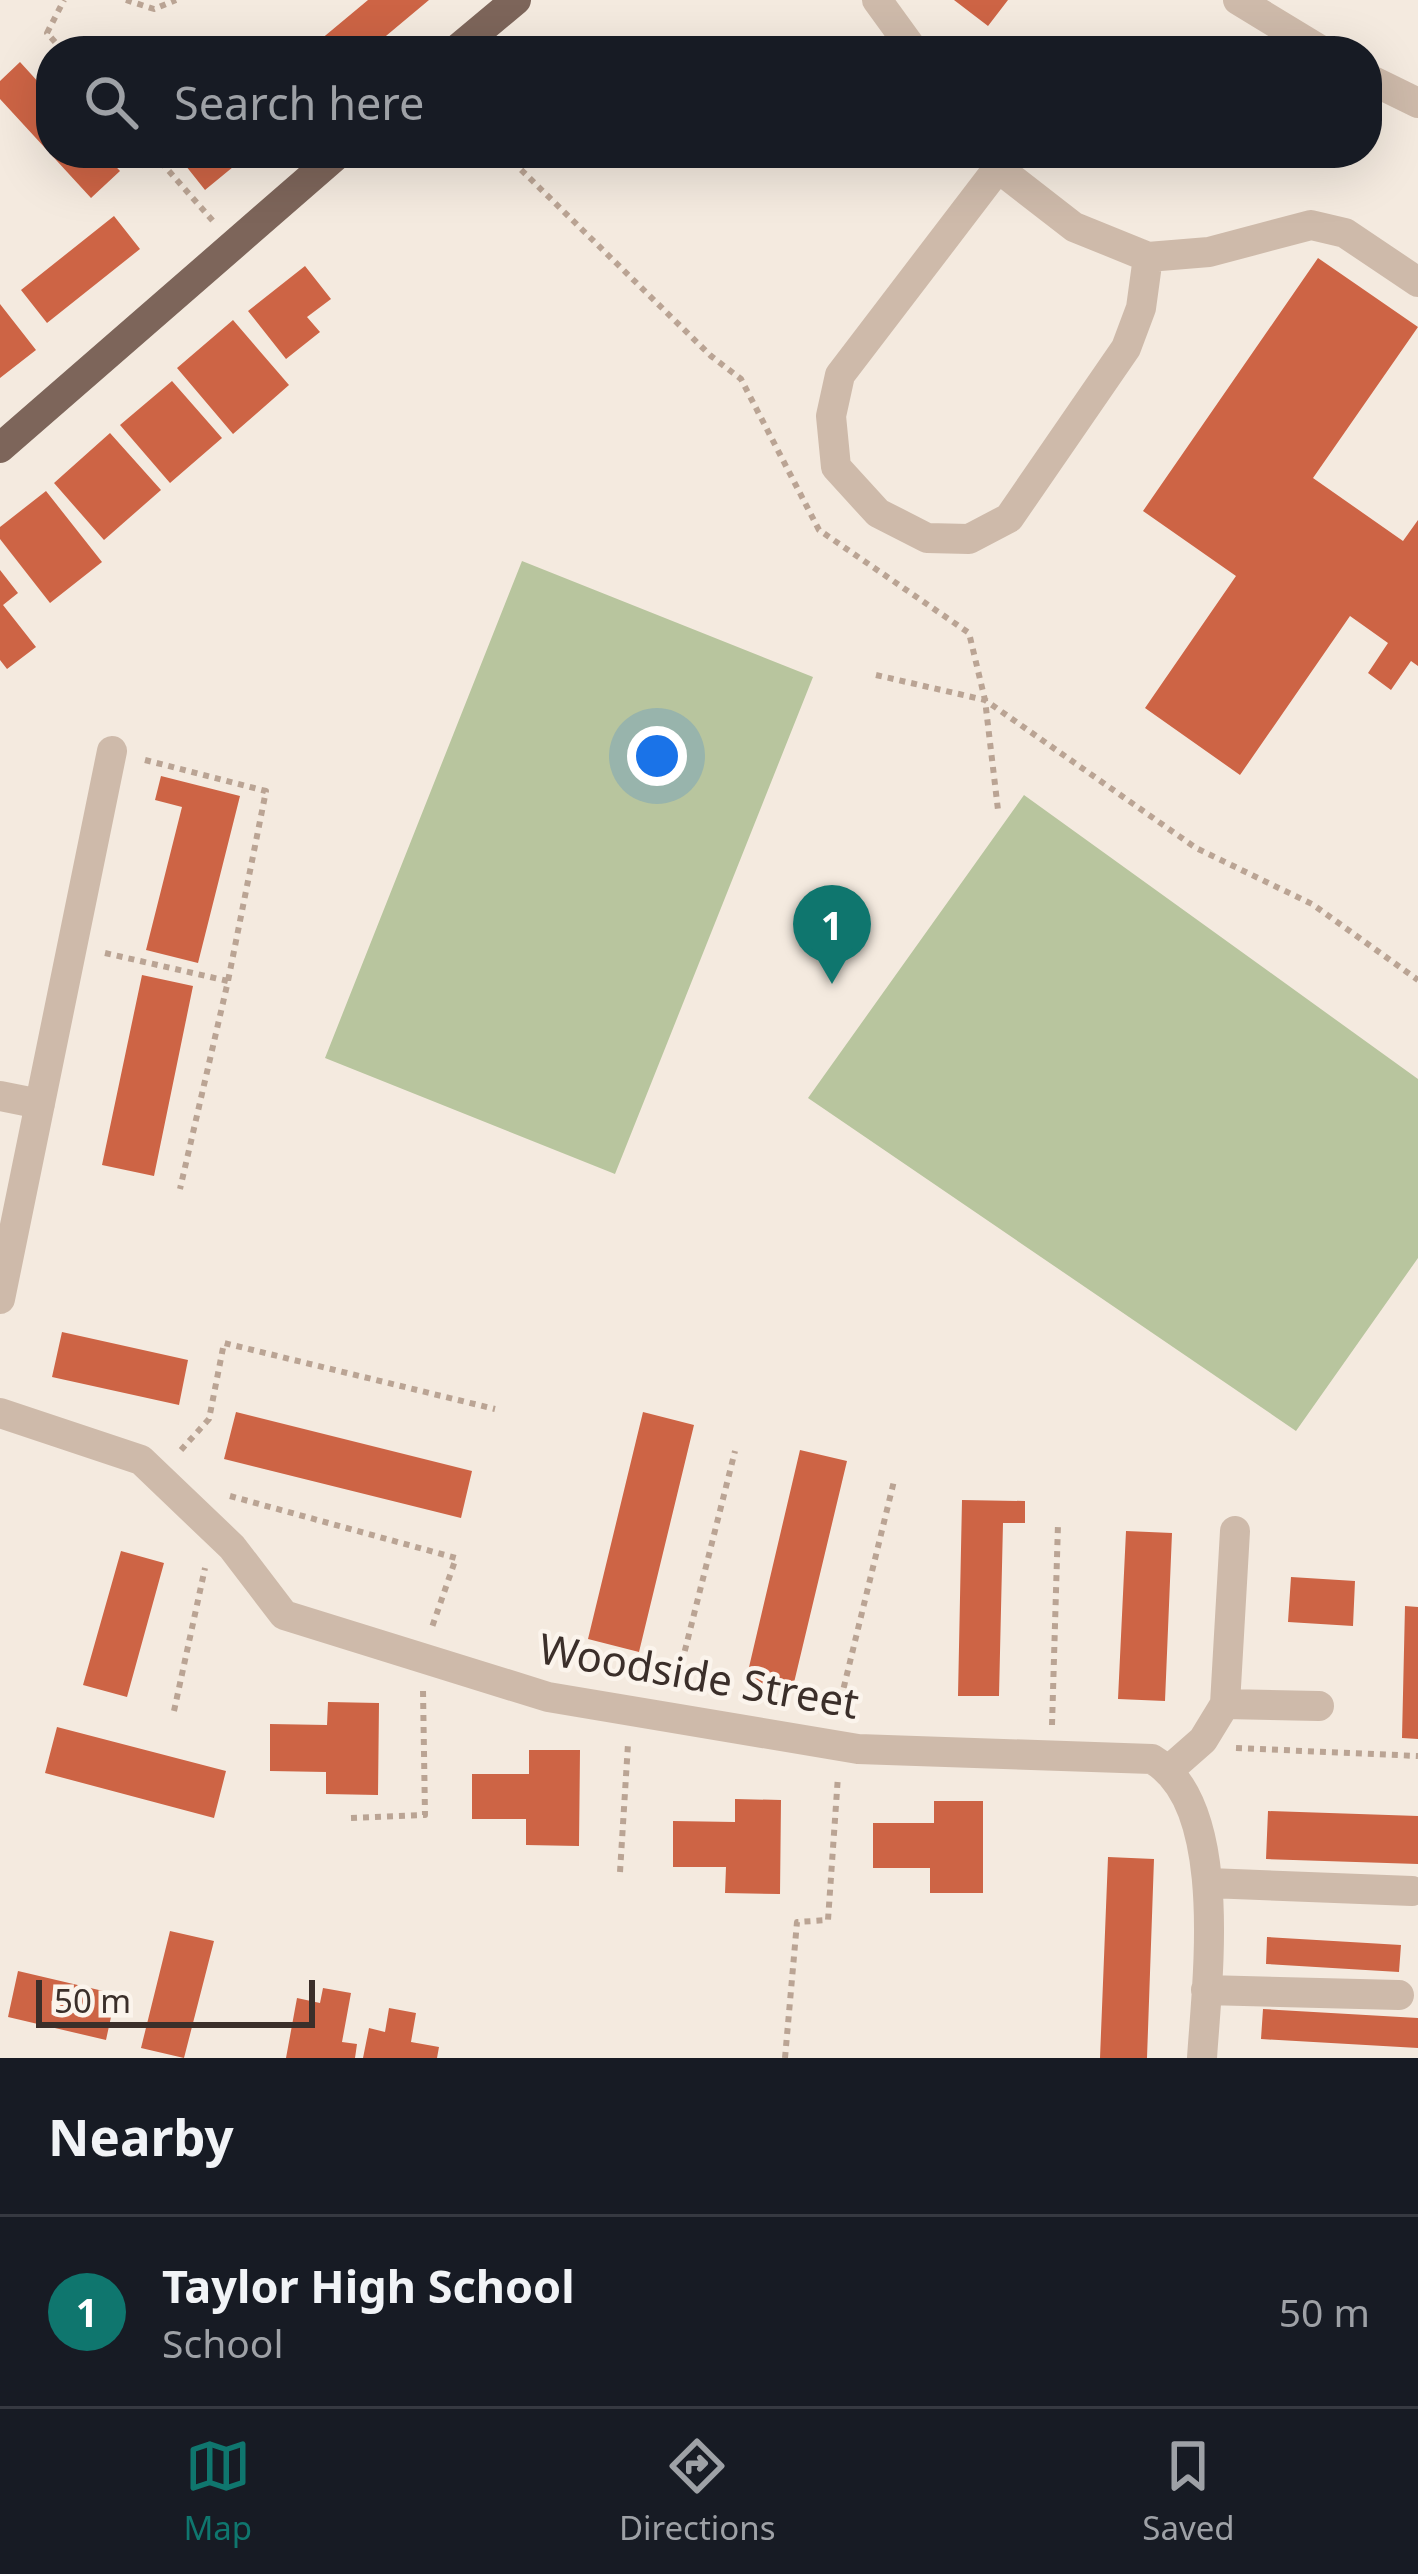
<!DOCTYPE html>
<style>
:root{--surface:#171b24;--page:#20242c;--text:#f1f3f6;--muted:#9ea1a6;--line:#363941;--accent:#0f766e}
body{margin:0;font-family:"Noto Sans",sans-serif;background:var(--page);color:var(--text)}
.scale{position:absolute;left:36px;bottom:30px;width:279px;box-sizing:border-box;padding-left:12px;border:6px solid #3b2f2a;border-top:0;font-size:33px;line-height:42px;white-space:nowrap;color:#3b2f2a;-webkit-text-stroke:9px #fbf4ec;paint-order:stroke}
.you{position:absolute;left:657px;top:756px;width:42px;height:42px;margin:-30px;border:9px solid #fff;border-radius:50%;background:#1a73e8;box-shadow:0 0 0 18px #1a73e833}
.badge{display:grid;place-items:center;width:78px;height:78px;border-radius:50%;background:var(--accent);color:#fff;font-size:39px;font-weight:700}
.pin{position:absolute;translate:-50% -99px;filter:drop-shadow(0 3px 6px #0008)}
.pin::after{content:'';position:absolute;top:63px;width:42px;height:36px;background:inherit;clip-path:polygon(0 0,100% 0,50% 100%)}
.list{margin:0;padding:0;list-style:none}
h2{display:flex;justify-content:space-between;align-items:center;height:156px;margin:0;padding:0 48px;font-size:51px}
h2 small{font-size:39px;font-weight:400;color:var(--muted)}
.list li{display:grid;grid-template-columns:78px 1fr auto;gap:36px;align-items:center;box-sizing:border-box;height:192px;padding:0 48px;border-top:3px solid var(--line)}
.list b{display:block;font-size:45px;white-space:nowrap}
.list p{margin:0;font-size:39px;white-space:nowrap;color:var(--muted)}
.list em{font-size:39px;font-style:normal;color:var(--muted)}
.icon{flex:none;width:66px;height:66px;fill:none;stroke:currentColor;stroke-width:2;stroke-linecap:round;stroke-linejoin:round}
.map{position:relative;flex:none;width:1418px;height:2058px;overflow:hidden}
.search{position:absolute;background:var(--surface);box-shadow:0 12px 48px #0002;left:36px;right:36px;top:36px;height:132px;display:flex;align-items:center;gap:30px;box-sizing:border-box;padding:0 42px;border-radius:48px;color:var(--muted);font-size:45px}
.sheet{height:348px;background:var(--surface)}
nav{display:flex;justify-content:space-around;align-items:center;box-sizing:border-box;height:168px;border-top:3px solid var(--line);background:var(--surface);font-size:33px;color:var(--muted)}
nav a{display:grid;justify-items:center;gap:6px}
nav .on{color:var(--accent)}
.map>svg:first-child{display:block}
.green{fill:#b8c59e}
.building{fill:#cd6445}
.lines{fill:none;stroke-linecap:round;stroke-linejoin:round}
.path{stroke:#baa494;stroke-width:6;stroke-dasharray:6 6;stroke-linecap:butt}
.minor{stroke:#cebaaa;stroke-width:30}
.major{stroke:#7d655a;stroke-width:30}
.labels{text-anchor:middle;stroke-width:9;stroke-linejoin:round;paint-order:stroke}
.street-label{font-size:42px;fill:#3b2f2a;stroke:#fbf4ec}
</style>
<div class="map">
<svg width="1418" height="2058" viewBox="0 0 1418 2058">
<rect width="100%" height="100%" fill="#f4eadf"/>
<path class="green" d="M522,561l291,116 -198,497 -290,-116z
M1024,795l394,284v179l-122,173 -488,-333z"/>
<path class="building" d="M368,0h61l-61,51h-39l-9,-11z
M954,0h54l-20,26z
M20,62l31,34v57h52l17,18 -29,27 -91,-99v-18z
M182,153h68l-45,37 -27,-34z
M114,216l26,33 -93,74 -26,-33z
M1318,258l100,69 -105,151 90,63 15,-21v146l-7,-5 -20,29 -23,-17 20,-30 -38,-27 -110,159 -95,-67 91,-132 -93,-65z
M305,266l26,33 -24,18 13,15 -34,27 -38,-48z
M0,304l36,46 -36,28z
M233,320l56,65 -56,49 -56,-66z
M172,381l50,57 -52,45 -50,-58z
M110,433l51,57 -57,50 -50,-57z
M46,491l56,71 -52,41 -50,-64v-12z
M0,570l18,23 -15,12 33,42 -29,22 -7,-9z
M161,776l79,20 -42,167 -52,-13 36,-143 -27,-7z
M142,975l51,11 -39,190 -52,-11z
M62,1332l126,28 -9,45 -127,-28z
M236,1412l236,59 -11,47 -237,-59z
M643,1412l51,13 -55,227 -51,-13z
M800,1450l47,11 -55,230 -46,-11z
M962,1500l63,1v22h-22l-4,173h-41z
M1126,1531l46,2 -7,168 -47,-2z
M121,1551l43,12 -37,134 -44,-12z
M1291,1577l64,4 -2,45 -65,-4z
M1405,1606l13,1v132l-16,-1z
M328,1702l51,1 -1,92 -52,-1v-22l-56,-1v-47l57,1z
M57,1727l169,44 -12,47 -169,-45z
M529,1750h51l-1,96 -53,-1v-26h-54v-45h57z
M735,1799l46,1 -1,94 -55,-1 1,-26h-53v-46l62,1z
M934,1801h49v92h-53v-25h-57v-45h61z
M1268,1811l150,5v48l-152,-5z
M1108,1857l46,2 -7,199h-47z
M170,1931l44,10 -30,117 -43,-10z
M1267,1937l134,8 -2,27 -133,-8z
M18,1971l98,23 -10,46 -98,-23z
M323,1988l28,5 -9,49 15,2 -2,14h-69l11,-60 23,5z
M389,2008l27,5 -5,29 28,5 -2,11h-74l6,-30 16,4z
M1263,2009l155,9v30l-157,-9z"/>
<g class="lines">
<path class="path" d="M126,0l28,9 22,-9
M63,51l-16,-18 17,-33
M153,153l60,68
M504,153l207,203 30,23 78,151 150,103 16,67 13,110
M876,675l109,25 211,148 116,56 106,76
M145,760l121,31 -38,190
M105,953l123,28 -48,208
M181,1450l28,-31 15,-76 271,66
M230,1496l226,62 -25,72
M676,1686l59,-235
M174,1711l31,-143
M838,1711l56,-230
M1052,1725l6,-201
M1236,1748l182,8
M351,1818l74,-3 -2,-125
M620,1872l8,-128
M785,2058l12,-136 31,-2 10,-144"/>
<path class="minor" d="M877,0l37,51
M1238,0l84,51
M1367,78l51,25
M987,153l11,15 76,59 74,30 61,-5 102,-27 34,8 73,49
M998,168l-158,207 -9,41 5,51 42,46 49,25 42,1 40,-21 117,-170 15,-40 7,-51
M0,1096l40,8
M0,1299l112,-548
M0,1413l141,47 91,87 52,68 264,82 310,52 294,10c78,45 55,221 50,299
M1225,1704l94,2
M1170,1769l33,-29 22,-36 10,-173
M1209,1883l203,8
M1206,1990l193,5"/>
<path class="major" d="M455,51l61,-51
M0,448l339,-295"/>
</g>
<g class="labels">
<g class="street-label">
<text transform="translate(699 1676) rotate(10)" y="15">Woodside Street</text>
</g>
</g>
</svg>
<div class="scale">50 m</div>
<div class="you"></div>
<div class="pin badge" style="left:832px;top:984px">1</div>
<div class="search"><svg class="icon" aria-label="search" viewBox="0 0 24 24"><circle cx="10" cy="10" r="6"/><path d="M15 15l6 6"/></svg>Search here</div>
</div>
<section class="sheet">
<h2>Nearby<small></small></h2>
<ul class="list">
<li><span class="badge">1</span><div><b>Taylor High School</b><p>School</p></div><em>50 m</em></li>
</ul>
</section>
<nav>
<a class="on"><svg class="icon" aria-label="map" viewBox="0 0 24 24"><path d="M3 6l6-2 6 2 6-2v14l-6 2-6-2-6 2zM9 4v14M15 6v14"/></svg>Map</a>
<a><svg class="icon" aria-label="directions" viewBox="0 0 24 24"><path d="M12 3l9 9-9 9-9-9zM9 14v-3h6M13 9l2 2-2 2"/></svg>Directions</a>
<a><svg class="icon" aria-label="saved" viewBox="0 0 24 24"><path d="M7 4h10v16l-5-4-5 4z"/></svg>Saved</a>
</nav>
